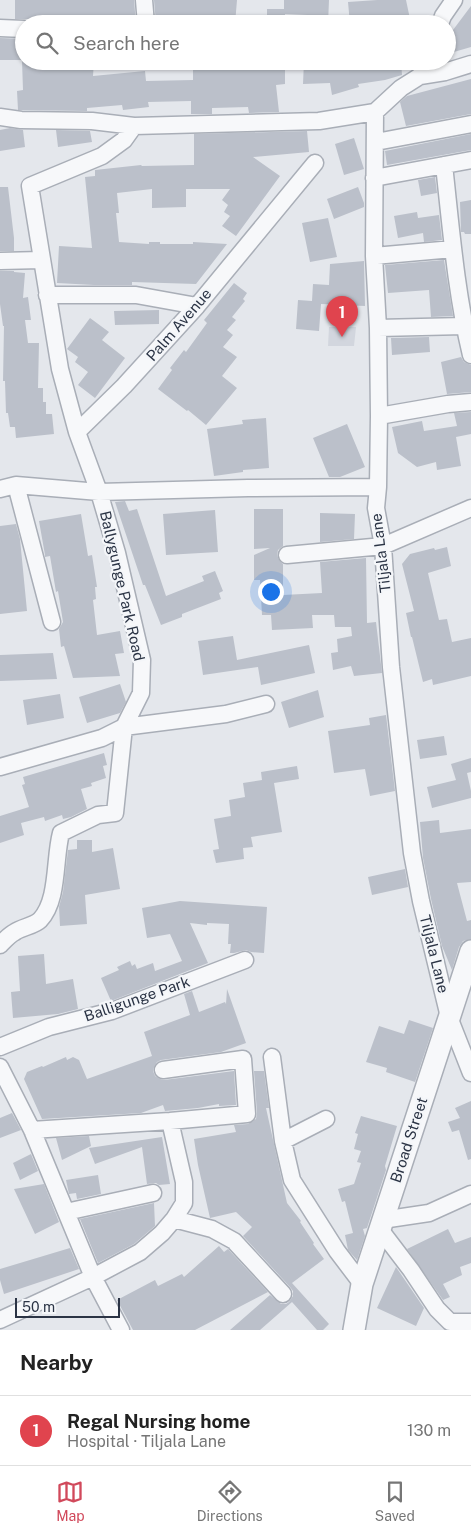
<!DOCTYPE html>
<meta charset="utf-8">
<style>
:root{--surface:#fff;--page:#f2f2f2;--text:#222;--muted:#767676;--line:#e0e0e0;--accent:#d1495b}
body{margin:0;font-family:"Public Sans",sans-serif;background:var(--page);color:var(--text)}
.scale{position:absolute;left:15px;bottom:12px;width:105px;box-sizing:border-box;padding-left:5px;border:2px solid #2b3445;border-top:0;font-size:14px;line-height:18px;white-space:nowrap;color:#2b3445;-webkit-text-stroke:4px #f4f6f9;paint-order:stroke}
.you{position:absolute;left:270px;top:591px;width:18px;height:18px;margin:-12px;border:4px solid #fff;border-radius:50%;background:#1a73e8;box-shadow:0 0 0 8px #1a73e833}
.badge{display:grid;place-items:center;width:32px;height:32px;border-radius:50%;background:var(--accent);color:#fff;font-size:16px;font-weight:700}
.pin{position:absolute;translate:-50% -41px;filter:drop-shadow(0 1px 2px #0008)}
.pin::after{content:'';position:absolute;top:26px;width:18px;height:15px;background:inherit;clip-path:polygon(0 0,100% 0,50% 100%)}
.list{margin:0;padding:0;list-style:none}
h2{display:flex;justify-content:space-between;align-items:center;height:65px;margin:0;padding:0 20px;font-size:21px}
h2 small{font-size:16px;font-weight:400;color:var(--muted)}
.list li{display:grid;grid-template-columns:32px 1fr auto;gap:15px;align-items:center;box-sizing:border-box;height:70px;padding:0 20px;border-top:1px solid var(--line)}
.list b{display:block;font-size:19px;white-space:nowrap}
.list p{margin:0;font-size:16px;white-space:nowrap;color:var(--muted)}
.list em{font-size:16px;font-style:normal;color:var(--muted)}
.icon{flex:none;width:28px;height:28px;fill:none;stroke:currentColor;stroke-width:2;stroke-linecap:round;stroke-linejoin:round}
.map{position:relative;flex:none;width:471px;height:1330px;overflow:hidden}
.search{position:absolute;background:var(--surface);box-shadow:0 1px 4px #0004;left:15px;right:15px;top:15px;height:55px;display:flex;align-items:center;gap:12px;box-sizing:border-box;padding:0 18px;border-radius:28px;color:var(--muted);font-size:19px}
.sheet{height:135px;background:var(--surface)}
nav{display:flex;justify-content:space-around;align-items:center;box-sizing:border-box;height:70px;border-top:1px solid var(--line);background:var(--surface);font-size:14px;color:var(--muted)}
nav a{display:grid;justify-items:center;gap:2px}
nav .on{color:var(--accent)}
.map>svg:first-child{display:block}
.built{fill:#d2d6de}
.building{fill:#bbc0ca}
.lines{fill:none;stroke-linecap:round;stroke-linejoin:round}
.minor-casing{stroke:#a9aeb7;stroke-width:19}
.tertiary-casing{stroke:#a9aeb7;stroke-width:24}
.minor{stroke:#f7f8fa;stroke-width:16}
.tertiary{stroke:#f7f8fa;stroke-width:21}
.labels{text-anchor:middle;stroke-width:4.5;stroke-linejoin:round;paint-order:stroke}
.street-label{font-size:15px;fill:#2b3445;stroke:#f4f6f9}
</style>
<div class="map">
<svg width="471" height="1330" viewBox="0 0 471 1330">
<rect width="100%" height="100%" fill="#e4e7ec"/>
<path class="built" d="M329,327h27l-2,19h-26z"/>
<path class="building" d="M15,0h119l2,24h-45v-7l-28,2h-48z
M154,0h83l-2,24 -79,-1z
M284,0h45l-1,24h-22l1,-9 -22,-1v10h-18v-15h17z
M377,0h29l4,19 -19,5h-41l-2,-22z
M471,6v41l-24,7v-16z
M0,38l24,1v21h-24z
M22,61h72l-1,15 52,-5 1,10 47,-1v-14h28l1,-5h63v23l-9,1 3,27 -30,1 -1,-6 -36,1v6h-21v-13l-43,1 1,5 -26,3 -1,-5 -35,3v3l-65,-1h-4l-1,-19 6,-1z
M304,61h97l1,14 -17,5 -27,4 1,3 -27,8 -2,-12 -27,1z
M471,79v35l-65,12 -6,-24 7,-6z
M10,128l13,2 2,17 -25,4v-21z
M56,130l34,1 2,11 -34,5z
M307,131l2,21 -56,5 27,19 -44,60 -14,-10 8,-10 -6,-4 4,-7 -6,-5 8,-11h-44v18l-34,1v-19l-35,4 2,20h-3l3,29 30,2v-2h11v2h33v-2l34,2 -31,40 -64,-2v3h-38l-37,-2 2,-37 33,2 -7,-71 10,-1v-6l46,-5 1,1 52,-1v-31z
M471,134v16l-84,15 -2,-14z
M354,138l10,31 -20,6 -9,-31z
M435,177l2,16 -16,3 -3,-16z
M0,187h8l6,51v13h-14z
M358,187l6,16v4l-30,12 -7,-20z
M471,200v34h-6l-1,-2h-3l-1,-30z
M417,212l1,6 21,-3 3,25 -18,2 -1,-9 -25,5 -4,-22z
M328,218l9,39 -27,5 -8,-39z
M444,260l9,56 -22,1 -2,-27 -41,3 -3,-28z
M364,261l1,45 -44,-2 -2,27 -23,-2 2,-29 14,1 1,-17 16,1 1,-21z
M0,271h14v1l11,1 -2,25 5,-1 3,23h-6l3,23h11l-1,45h5v14h3v12h6l2,20 -38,4 -1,-11h-5l-2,-14h-2l-1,-32h-2l1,-55h-1l-3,-22z
M234,283l13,10 -4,6 2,2 -13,16 4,3 -9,10 6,5 -10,12 14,10 -15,19 15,12 -31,37 -18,-15 -1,1 -29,-22 14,-19 -2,-2 14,-18 2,2 21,-29 -3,-3z
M159,310v14l-44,1 -1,-14z
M90,318l19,14 -7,8 23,18 -30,40 -17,-13 10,-13 -13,-10 3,-5 -11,-8z
M429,337l1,15 -38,3 -1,-17z
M461,357l3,5 7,3v27l-24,2 -6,-32z
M471,412v22l-15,3 5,29 -24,4 -1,-8 -19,5 -19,-14 -6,-26 30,-6 2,10 33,-5 -3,-13z
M266,418l3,50 -26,2v2l-29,4 -7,-47 36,-5 -1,-4z
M347,424l18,43 -25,10h-11l-16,-39z
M125,501l4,10 8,-2 29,87 38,-15 -2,-5 13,-5 8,20 -4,2 2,6 -39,15v3l-21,8 -16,-40h-2l-28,-83z
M254,509h29v37l-5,4 -1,5 2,5 4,4v31l39,-2 -2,-31 46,-4 1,65 9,-1 6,51 -28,3 -3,-10 -18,4 -2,-17 7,-1 -1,-13 15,-3 -1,-9h-16l-1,-12h-22l1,13 -41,2 -1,-15h-9l-2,-35h-6v-25l16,-7 -16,1z
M215,510l3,42 -52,3 -3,-41z
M320,513l35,1 -1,25 -34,3z
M81,514l7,42 4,-1 5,32h-2l1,12 -3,1 4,35 23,-4 4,22 -9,1 5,22 -47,2 -9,-32 -3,1 -2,-18 4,-7 -5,-31 -2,1 -6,-36 -5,1v-2l-6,-34z
M16,524l4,15 7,72 -27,3v-88z
M447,547l4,19 -23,7 11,47 8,-1 5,23 19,-4v38l-38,9 -1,-6 -9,3 -11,-45h-1l-5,-24 8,-2 -12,-47 8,-10 24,-6 1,2z
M233,636l4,24 72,-15 6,28 -54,12 -3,-18 -55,8 -5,-34z
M53,653l4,26 -57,2v-26z
M120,684l6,18 -6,11 -33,10 -8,-26z
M318,690l6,27 -35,11 -8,-26z
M60,694l4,24 -37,7 -4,-25z
M386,715l9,76 -25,5 -5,-27 -31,4 -6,-42 42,-6 -1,-7z
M444,736l3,19 -27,4 -3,-19z
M104,753l3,12 -4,1 3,12 -15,5 1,3 -11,3 6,20 -16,8 -8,2 -1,-4 -17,6 -1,-4 -23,6 3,12 -24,8v-27l29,-9 -7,-22 3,-1 -2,-7z
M471,758v14l-4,1 4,18v7l-39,10 -5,-21 29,-7 -5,-16z
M297,766l2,13 -25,4 8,49 -31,5 2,10 -10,1 1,11 -28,4 -3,-13 6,-1 -5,-30 17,-3 -2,-16 16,-3 -2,-14 19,-3 -1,-8z
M439,820l1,13 31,-4v53l-14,1 10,38 4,-1v19l-8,2 -4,6 -7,23 -10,-24 -11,-47 -8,-41 -3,-36z
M77,840h15v12l21,-4 7,41 -35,6 2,29 -27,2 -1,-19 4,-15 5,-42 9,-1z
M405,869l3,18 -36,8 -4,-18z
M180,901l87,6 -3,46 -13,-1 -5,-2 -12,3h-4l1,-9h-3l1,-20 -22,-1v2l-17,-2 18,40 -97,38 -10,-23 18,-8 -2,-3 13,-6 2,5 3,-2 2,5 16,-6 2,8 27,-10 -12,-27 -23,4 -5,-30z
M44,954l2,30 27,-5 5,30 -20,5 -45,4 -2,-26 9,-1 -2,-35z
M227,989l19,54 -25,9 -60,8 -4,2 -3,5 -1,4 2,5 5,3 4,1 70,-9 2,34 -17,1v-2l-21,4 -33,3 -2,-6 -22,8 -99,6 -18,-40 3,-7 15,-6 1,1 23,-10 1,3 6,-3 6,3 8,19 65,-23 -8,-24 46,-17 -6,-21 8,-3 7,21 26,-10 1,2z
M409,1020l24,8 -18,54 -29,-10 1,-4 -21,-6 13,-36 25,8z
M254,1071h10l5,37h-3l21,95 14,18 -1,1 14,21 -1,1 11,15 -32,24 37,41 -6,6h-6l-25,-28 -32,28h-30l40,-35 11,9h5l3,-2 4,-6v-5l-3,-4 -47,-51 9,-9 -16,-15 -26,6 -12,-53 -4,-26 42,-7 -2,-7 14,-1 8,-5 1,-6z
M471,1101v58l-3,1 -9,-30 -7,2 -4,-10 12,-4 -5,-10z
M12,1113l9,17 -21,8v-20z
M361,1116l36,10 -12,40 1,4 -19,58 -4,1 2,7 -8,24 -9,-10 -3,-15 8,-2 -8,-32 -3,1 -4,-13 16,-5 7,-21 -4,-1 4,-11 -7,-2 4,-15 -3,-1z
M89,1136l2,10 -29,14 -6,-22z
M162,1137l8,47 -11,1 -3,-2 -9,1 -5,-37 -47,17 -6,-16z
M31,1154l7,17 -18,9 -7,-17z
M98,1175l3,19 -24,5 -1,-6 -7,1 -3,-14z
M44,1184l15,38 -24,12 -21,-45z
M154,1203l1,23 -21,18 -36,19 -18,-44z
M448,1229l7,14 16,-6v26l-11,4 2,8 -19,9 7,13 -7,3 -36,-51z
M219,1246l5,6 4,-3 40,43 -73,38h-62l-16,-30 38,-20 3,6 24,-12 2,3z
M70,1248l9,21 -75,25 -4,-14v-11z
M396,1267l28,41 -8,18 -39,-18z"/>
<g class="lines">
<defs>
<path id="minor" d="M144,0l2,24
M440,24l3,-8 11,-16
M0,28l24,1
M426,61l-6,15 -19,12 -26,24 -1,144 4,72 1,88 -1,71 -2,21 7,38 8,121 21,186 9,48 28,116 22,56
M420,76l25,-4 26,-8
M0,117l21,3 71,1 42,5 185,-5 56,-9
M376,142l95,-18
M444,165c7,63 12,128 27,190
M374,178l97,-18
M374,256l79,-7
M0,261l41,-1
M47,295h89l61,11
M378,328l86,-2
M379,416l69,-12 23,-2
M77,432l-17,-63 -30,-183 72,-30 22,-16 10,-14
M16,485l36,137
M0,489l16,-4 83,7 149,-4 130,-1
M287,555l96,-9 88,-38
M0,767l102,-29 22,-11 17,-34 1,-33 -25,-107 -18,-61 -22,-60 47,-46 73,-80 118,-143
M0,945c5,-5 9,-10 15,-13 7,-5 19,-6 25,-12 19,-20 14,-61 21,-87l37,-18 17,-2 9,-86 102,-13 40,-10
M0,1047l49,-20 63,-16 133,-51
M272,1057l11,84 9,39 45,71 25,33
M0,1067l32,63 61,147 28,53
M32,1130l138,-9 77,-7 -4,-55 -80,11
M283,1141l43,-22
M66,1212l87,-19
M174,1219l38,10 22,12 49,53
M382,1220l47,-7 42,-19
M379,1228l32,42 26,39 13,13h21
M0,1320l93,-43 47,-25 22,-19 12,-14 10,-16v-21l-14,-61"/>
<path id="tertiary" d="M354,1330l8,-46 109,-333"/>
</defs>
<use href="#minor" class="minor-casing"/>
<use href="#tertiary" class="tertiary-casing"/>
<use href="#minor" class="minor"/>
<use href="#tertiary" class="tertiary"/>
</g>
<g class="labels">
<g class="street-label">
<text transform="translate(179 325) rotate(-49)" y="5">Palm Avenue</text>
<text transform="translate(381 553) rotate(-97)" y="5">Tiljala Lane</text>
<text transform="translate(122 586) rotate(77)" y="5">Ballygunge Park Road</text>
<text transform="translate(434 954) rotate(76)" y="5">Tiljala Lane</text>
<text transform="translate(137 999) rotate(-19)" y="5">Balligunge Park</text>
<text transform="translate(409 1140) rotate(-72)" y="5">Broad Street</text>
</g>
</g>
</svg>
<div class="scale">50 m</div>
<div class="you"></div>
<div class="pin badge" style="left:342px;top:337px;background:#e0444e">1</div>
<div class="search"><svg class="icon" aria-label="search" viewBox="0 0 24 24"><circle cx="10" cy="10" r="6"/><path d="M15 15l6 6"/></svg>Search here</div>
</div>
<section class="sheet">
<h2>Nearby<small></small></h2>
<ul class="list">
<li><span class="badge" style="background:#e0444e">1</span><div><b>Regal Nursing home</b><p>Hospital · Tiljala Lane</p></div><em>130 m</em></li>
</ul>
</section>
<nav>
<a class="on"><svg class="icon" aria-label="map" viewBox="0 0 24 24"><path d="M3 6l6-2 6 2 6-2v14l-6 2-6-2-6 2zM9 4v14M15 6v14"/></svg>Map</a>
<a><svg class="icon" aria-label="directions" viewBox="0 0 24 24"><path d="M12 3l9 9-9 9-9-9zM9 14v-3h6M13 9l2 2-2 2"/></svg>Directions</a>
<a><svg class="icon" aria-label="saved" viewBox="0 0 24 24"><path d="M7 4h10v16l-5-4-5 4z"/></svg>Saved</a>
</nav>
